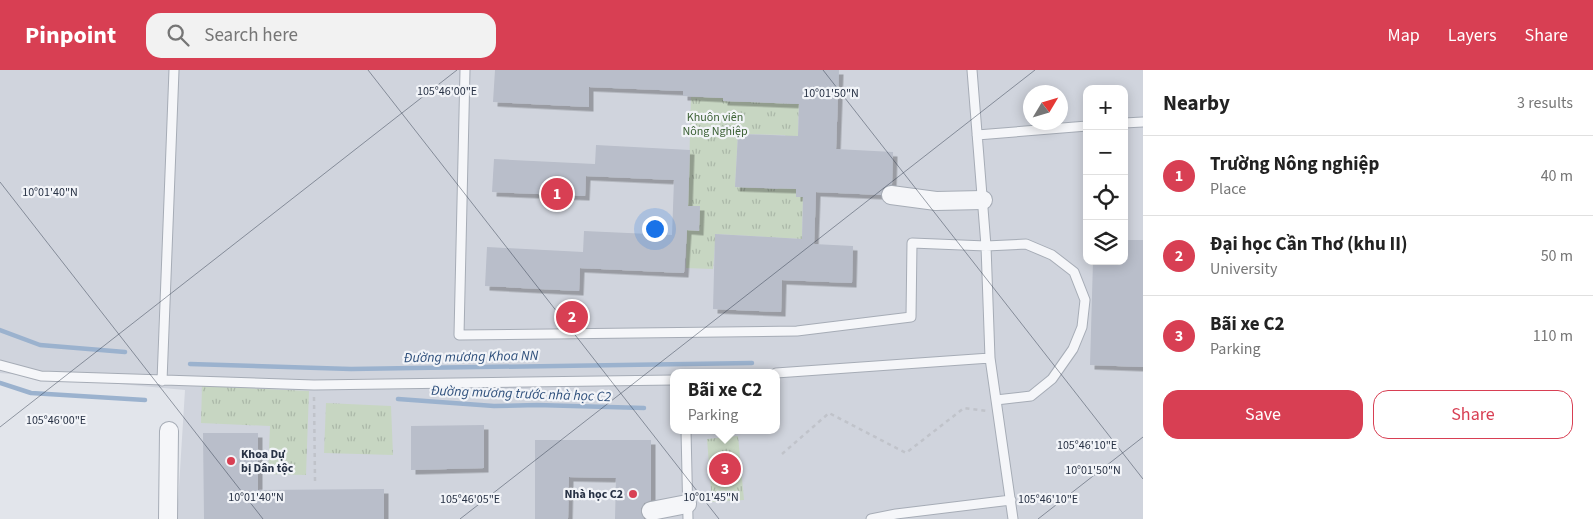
<!DOCTYPE html>
<meta charset="utf-8">
<style>
:root{--surface:#fff;--page:#f2f2f2;--text:#222;--muted:#767676;--line:#e0e0e0;--accent:#d83f53}
body{margin:0;font-family:"Source Sans 3",sans-serif;background:var(--page);color:var(--text)}
.controls{position:absolute;right:15px;top:15px;display:grid;overflow:hidden;border-radius:10px;box-shadow:0 2px 12px #0003}
.controls button{width:45px;height:45px;display:grid;place-items:center;padding:0;border:0;border-bottom:1px solid var(--line);background:var(--surface);color:var(--text);font:25px sans-serif}
.compass{position:absolute;left:1023px;top:15px;width:45px;height:45px;border-radius:50%;background:var(--surface);box-shadow:0 2px 12px #0003;rotate:52deg}
.you{position:absolute;left:654px;top:158px;width:18px;height:18px;margin:-12px;border:4px solid #fff;border-radius:50%;background:#1a73e8;box-shadow:0 0 0 8px #1a73e833}
.badge{display:grid;place-items:center;width:32px;height:32px;border-radius:50%;background:var(--accent);color:#fff;font-size:16px;font-weight:700}
.pin{position:absolute;translate:-50% -50%;border:2px solid #fff;box-shadow:0 1px 5px #0006}
.popup{position:absolute;left:670px;top:299px;width:110px;height:65px;box-sizing:border-box;display:grid;place-content:center;border-radius:10px;background:var(--surface);filter:drop-shadow(0 1px 4px #0005);font-size:16px;white-space:nowrap;color:var(--muted)}
.popup b{font-size:19px;color:var(--text)}
.popup::after{content:'';position:absolute;left:50%;top:100%;margin-left:-10px;border:10px solid transparent;border-top-color:var(--surface)}
.list{margin:0;padding:0;list-style:none}
h2{display:flex;justify-content:space-between;align-items:center;height:65px;margin:0;padding:0 20px;font-size:21px}
h2 small{font-size:16px;font-weight:400;color:var(--muted)}
.list li{display:grid;grid-template-columns:32px 1fr auto;gap:15px;align-items:center;box-sizing:border-box;height:80px;padding:0 20px;border-top:1px solid var(--line)}
.list b{display:block;font-size:19px;white-space:nowrap}
.list p{margin:0;font-size:16px;white-space:nowrap;color:var(--muted)}
.list em{font-size:16px;font-style:normal;color:var(--muted)}
.actions{display:flex;gap:10px;padding:15px 20px}
.actions a{flex:1;padding:11px 0;border:1px solid var(--accent);border-radius:15px;text-align:center;font-size:18px;color:var(--accent)}
.actions .main{background:var(--accent);color:#fff}
.icon{flex:none;width:28px;height:28px;fill:none;stroke:currentColor;stroke-width:2;stroke-linecap:round;stroke-linejoin:round}
.map{position:relative;flex:none;width:1143px;height:449px;overflow:hidden}
header{display:flex;align-items:center;gap:30px;box-sizing:border-box;height:70px;padding:0 25px;background:var(--accent);color:#fff}
header strong{font-size:24px}
nav{display:flex;gap:28px;margin-inline-start:auto;font-size:18px}
.search{width:350px;height:45px;background:var(--page);display:flex;align-items:center;gap:12px;box-sizing:border-box;padding:0 18px;border-radius:15px;color:var(--muted);font-size:19px}
main{display:flex}
aside{flex:1;background:var(--surface)}
.map>svg:first-child{display:block}
.built{fill:#d0d4dd;fill-rule:evenodd}
.park{fill:url(#park-tufts)}
.lines{fill:none;stroke-linecap:round;stroke-linejoin:round}
.stream{stroke:#9bb2ce;stroke-width:4.5}
.building{fill:#b9beca;filter:url(#shadow)}
.lane-casing{stroke:#a6acb6;stroke-width:11}
.street-casing{stroke:#a6acb6;stroke-width:20}
.path{stroke:#c0c3ca;stroke-width:2.5;stroke-dasharray:4 4;stroke-linecap:butt}
.lane{stroke:#f5f6f9;stroke-width:9}
.street{stroke:#f5f6f9;stroke-width:18}
.ticks{fill:none;stroke:#283245;stroke-width:1;stroke-opacity:0.45}
.poi-dot{fill:#d83f53;stroke:#f2f4f8;stroke-width:2}
.labels{text-anchor:middle;stroke-width:4.5;stroke-linejoin:round;paint-order:stroke}
.park-label{font-size:12px;fill:#3c6135;stroke:#f2f4f8}
.poi-label{font-size:12px;font-weight:bold;fill:#283245;stroke:#f2f4f8;text-anchor:start}
.water-label{font-size:14px;font-style:italic;fill:#2f507c;stroke:#f2f4f8}
.ticks-label{font-size:12px;text-anchor:middle;fill:#283245;stroke:#f2f4f8;stroke-width:4.5;stroke-linejoin:round;paint-order:stroke}
</style>
<header>
<strong>Pinpoint</strong>
<div class="search"><svg class="icon" aria-label="search" viewBox="0 0 24 24"><circle cx="10" cy="10" r="6"/><path d="M15 15l6 6"/></svg>Search here</div>
<nav><a>Map</a><a>Layers</a><a>Share</a></nav>
</header>
<main>
<div class="map">
<svg width="1143" height="449" viewBox="0 0 1143 449">
<defs>
<pattern id="park-tufts" width="24" height="20" patternUnits="userSpaceOnUse" patternTransform="scale(1.25)"><rect width="24" height="20" fill="#c7d6c2"/><path d="M3 7l-1-3M5 7V3M7 7l1-3M15 17l-1-3M17 17v-4M19 17l1-3" fill="none" stroke="#abb8a8"/></pattern>
<filter id="shadow"><feDropShadow dx="4.5" dy="4.5" stdDeviation="0" flood-color="#0004"/></filter>
</defs>
<rect width="100%" height="100%" fill="#e2e5eb"/>
<path class="built" d="M0,0h1143v449h-966l8,-129 -185,-17zM1087,19h37v172h-37zM1030,22h30v30h-30zM674,303h102v57h-102z"/>
<path class="park" d="M691,27l32,1 1,3 75,3 -2,59 -12,-28 -47,-1 -3,53 42,2 19,-5v13h7l-1,42 -86,-5 -3,35 -27,-1 1,-38h12l1,-24h-12z
M202,316l107,5 -3,84 -38,-1 2,-48 -69,-3z
M326,333l65,3 2,49 -69,-2z
M738,366l6,64 -32,2 -5,-63z"/>
<g class="lines">
<path class="stream" d="M0,260l40,15 85,7
M190,294l161,5 401,-6
M0,313l31,10 114,7
M398,329l96,7 43,-1 107,3"/>
</g>
<path class="building" d="M495,0h344l-3,79 57,3 -1,32 -9,4 -2,7 -65,-3 -2,52 39,2 -1,37 -70,-3 -1,32 -68,-3 2,-75 87,5 1,-42h-7v-8l-61,-2 3,-53 60,2 1,-32 -76,-3v-3l-40,-2v-5l-94,-4v20l-96,-5z
M596,75l94,5 -2,56h12l-1,25 -12,-1 -3,43 -104,-5 -1,23 -94,-5 2,-39 96,5 1,-21 88,4 2,-55 -88,-4 -1,20 -93,-4 2,-33 101,5z
M1124,170h19v127l-53,-2 3,-104h31z
M484,355v43l-73,2v-44z
M203,363h55v57l126,-1v30h-180z
M535,370h116v60l-7,3 -3,5v5l3,6h-29l1,-41 -47,-1 -1,42h-33z"/>
<g class="lines">
<defs>
<path id="lane" d="M465,0l-6,265 338,-4 114,-14 1,-74 74,3 40,-2 26,11 22,17 11,28 -3,27 -9,22 -21,30 -21,17 -35,4
M972,0l14,176 4,112 23,161
M1124,53l19,-1
M977,65l110,-9
M0,295l41,11 273,9 360,-5
M776,303l214,-15
M162,311l12,-311
M686,360l2,89
M871,449l25,-5 115,-14"/>
<path id="street" d="M891,125l45,6 47,-1
M651,441l36,-7
M168,449l1,-88"/>
</defs>
<use href="#lane" class="lane-casing"/>
<use href="#street" class="street-casing"/>
<path class="path" d="M314,327l1,84
M782,384l47,-41 77,40 58,-45 23,3"/>
<use href="#lane" class="lane"/>
<use href="#street" class="street"/>
</g>
<path class="ticks" d="M368,0l351,449M823,0l320,409M0,112l263,337M0,357l457,-357M460,449l575,-449M1038,449l105,-82"/>
<g class="poi-dot">
<circle cx="231" cy="391" r="5"/>
<circle cx="633" cy="424" r="5"/>
</g>
<g class="labels">
<g class="park-label">
<text x="715" y="51">Khuôn viên<tspan x="715" dy="14">Nông Nghiệp</tspan></text>
</g>
<g class="poi-label">
<text x="241" y="388">Khoa Dự<tspan x="241" dy="14">bị Dân tộc</tspan></text>
<text x="623" y="428" text-anchor="end">Nhà học C2</text>
</g>
<g class="water-label">
<text transform="translate(471 286) rotate(-1)" y="5">Đường mương Khoa NN</text>
<text transform="translate(521 323) rotate(2)" y="5">Đường mương trước nhà học C2</text>
</g>
</g>
<g class="ticks-label">
<text x="447" y="25">105°46'00"E</text>
<text x="831" y="27">10°01'50"N</text>
<text x="50" y="126">10°01'40"N</text>
<text x="56" y="354">105°46'00"E</text>
<text x="1087" y="379">105°46'10"E</text>
<text x="1093" y="404">10°01'50"N</text>
<text x="256" y="431">10°01'40"N</text>
<text x="711" y="431">10°01'45"N</text>
<text x="470" y="433">105°46'05"E</text>
<text x="1048" y="433">105°46'10"E</text>
</g>
</svg>
<div class="controls">
<button>+</button>
<button>−</button>
<button><svg class="icon" aria-label="locate" viewBox="0 0 24 24"><circle cx="12" cy="12" r="6"/><path d="M12 2v4M12 18v4M2 12h4M18 12h4"/></svg></button>
<button><svg class="icon" aria-label="layers" viewBox="0 0 24 24"><path d="M12 4l9 5-9 5-9-5zM3 14l9 5 9-5"/></svg></button>
</div>
<svg class="compass" viewBox="-18 -18 36 36"><path d="M0-13l5 13h-10z" fill="#e53935"/><path d="M0 13l5-13h-10z" fill="#767676"/></svg>
<div class="you"></div>
<div class="pin badge" style="left:557px;top:124px">1</div>
<div class="pin badge" style="left:572px;top:247px">2</div>
<div class="pin badge" style="left:725px;top:399px">3</div>
<div class="popup"><b>Bãi xe C2</b>Parking</div>
</div>
<aside>
<h2>Nearby<small>3 results</small></h2>
<ul class="list">
<li><span class="badge">1</span><div><b>Trường Nông nghiệp</b><p>Place</p></div><em>40 m</em></li>
<li><span class="badge">2</span><div><b>Đại học Cần Thơ (khu II)</b><p>University</p></div><em>50 m</em></li>
<li><span class="badge">3</span><div><b>Bãi xe C2</b><p>Parking</p></div><em>110 m</em></li>
</ul>
<div class="actions"><a class="main">Save</a><a>Share</a></div>
</aside>
</main>
